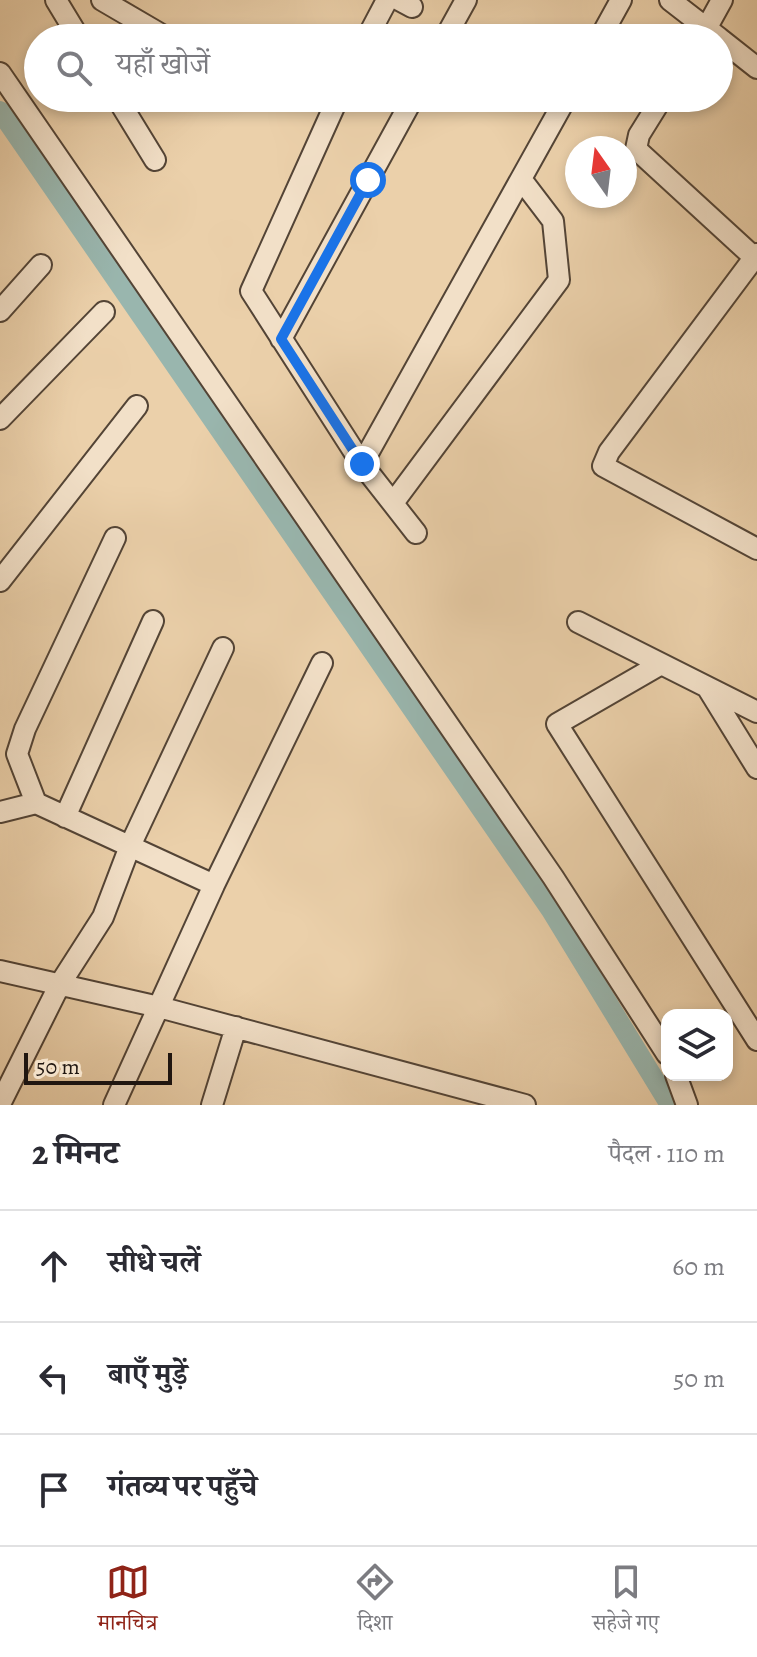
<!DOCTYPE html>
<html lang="hi">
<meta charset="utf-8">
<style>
:root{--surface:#fff;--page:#f7f7f7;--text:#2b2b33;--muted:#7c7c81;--line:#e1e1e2;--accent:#8f2418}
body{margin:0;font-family:Alegreya,"Noto Serif Devanagari",serif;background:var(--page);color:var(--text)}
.controls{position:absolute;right:24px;bottom:24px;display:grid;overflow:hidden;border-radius:16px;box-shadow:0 4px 12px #0003}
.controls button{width:72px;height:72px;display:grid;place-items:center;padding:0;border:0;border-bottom:2px solid var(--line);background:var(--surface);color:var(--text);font:40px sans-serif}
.compass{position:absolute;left:565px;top:136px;width:72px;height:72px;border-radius:50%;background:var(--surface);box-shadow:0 4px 12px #0003;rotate:346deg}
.scale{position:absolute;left:24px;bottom:20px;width:148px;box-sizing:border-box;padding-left:8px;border:4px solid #201610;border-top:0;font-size:22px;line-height:28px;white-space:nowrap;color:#201610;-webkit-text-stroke:6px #f2e0c8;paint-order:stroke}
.stop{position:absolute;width:24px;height:24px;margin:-18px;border:6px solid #1a73e8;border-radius:50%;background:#fff}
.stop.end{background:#1a73e8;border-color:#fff;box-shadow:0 2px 8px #0008}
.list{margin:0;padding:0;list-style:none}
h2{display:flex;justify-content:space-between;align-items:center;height:104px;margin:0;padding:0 32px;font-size:34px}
h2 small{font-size:26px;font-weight:400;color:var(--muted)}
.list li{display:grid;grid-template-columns:52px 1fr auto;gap:24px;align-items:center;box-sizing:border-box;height:112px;padding:0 32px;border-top:2px solid var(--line)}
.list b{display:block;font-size:30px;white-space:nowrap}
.list em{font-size:26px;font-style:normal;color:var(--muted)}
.icon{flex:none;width:44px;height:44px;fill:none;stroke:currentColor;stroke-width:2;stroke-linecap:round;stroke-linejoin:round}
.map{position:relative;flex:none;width:757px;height:1105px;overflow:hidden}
.search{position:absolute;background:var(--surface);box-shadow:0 4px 12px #0003;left:24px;right:24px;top:24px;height:88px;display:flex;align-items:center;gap:20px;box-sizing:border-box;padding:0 28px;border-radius:44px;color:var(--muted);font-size:30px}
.sheet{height:440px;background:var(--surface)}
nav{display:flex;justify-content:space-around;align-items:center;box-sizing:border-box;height:112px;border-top:2px solid var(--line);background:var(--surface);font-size:22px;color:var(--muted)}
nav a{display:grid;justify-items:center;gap:4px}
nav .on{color:var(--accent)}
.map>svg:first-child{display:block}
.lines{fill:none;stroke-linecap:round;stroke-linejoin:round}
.canal{stroke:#99b6ae;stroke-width:20}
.street-casing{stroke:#534436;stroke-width:24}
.street{stroke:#f2e0c8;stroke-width:20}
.route{stroke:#1a73e8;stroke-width:10}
</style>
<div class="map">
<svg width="757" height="1105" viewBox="0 0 757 1105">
<rect width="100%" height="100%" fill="#ebd0aa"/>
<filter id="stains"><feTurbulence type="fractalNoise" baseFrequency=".0025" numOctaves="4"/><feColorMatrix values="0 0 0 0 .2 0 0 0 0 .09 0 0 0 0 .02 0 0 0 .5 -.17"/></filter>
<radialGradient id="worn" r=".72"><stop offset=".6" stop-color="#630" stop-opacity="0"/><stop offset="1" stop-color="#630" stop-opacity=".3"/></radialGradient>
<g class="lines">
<path class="canal" d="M0,111l551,799 119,195"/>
<defs>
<path id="street" d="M56,0l23,38
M102,0l65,38
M399,0l13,7
M670,0l49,38
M367,38l20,-38
M445,38l21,-38
M600,38l21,-38
M701,38l21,-38
M719,38l38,30
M0,73l553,804 114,177
M117,98l38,62
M338,98l-87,193 111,173 54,69
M662,98l-23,37 -3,14 121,111
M757,254l-148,198 -6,14 154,83
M0,311l41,-46
M281,339l132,-241
M0,419l104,-107
M362,464l204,-366
M393,503l166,-223 -6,-59 -32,-42
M0,581l137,-175
M578,622l179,90
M661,664l-104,60 200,316
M707,687l50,81
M36,803l-19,-49 8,-25 90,-191
M0,812l36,-9 178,82
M65,817l88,-196
M0,971l159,36 366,98
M676,1075l11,30
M0,1104l60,-120 43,-67 27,-71 93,-198
M114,1105l100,-220 108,-222
M212,1105l24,-78"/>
</defs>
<use href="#street" class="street-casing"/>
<use href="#street" class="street"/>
</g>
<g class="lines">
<path class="route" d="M362,464l-81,-125 87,-159"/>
</g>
<rect width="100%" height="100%" filter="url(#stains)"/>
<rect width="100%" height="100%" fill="url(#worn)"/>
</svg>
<div class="controls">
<button><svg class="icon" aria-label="layers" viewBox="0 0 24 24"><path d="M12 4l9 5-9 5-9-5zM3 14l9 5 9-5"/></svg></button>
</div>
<svg class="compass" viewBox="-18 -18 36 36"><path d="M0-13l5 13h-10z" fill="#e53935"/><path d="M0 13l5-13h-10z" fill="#7c7c81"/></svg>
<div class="scale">50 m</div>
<div class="stop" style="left:368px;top:180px"></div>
<div class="stop end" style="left:362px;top:464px"></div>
<div class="search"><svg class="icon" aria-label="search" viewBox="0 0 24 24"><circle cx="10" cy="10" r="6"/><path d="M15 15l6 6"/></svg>यहाँ खोजें</div>
</div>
<section class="sheet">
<h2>2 मिनट<small>पैदल · 110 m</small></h2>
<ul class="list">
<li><svg class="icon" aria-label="ahead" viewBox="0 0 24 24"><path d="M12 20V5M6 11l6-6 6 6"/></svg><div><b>सीधे चलें</b></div><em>60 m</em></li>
<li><svg class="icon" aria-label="left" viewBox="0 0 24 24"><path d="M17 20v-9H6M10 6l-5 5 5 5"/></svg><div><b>बाएँ मुड़ें</b></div><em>50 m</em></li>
<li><svg class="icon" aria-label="arrive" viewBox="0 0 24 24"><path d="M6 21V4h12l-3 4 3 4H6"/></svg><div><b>गंतव्य पर पहुँचे</b></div></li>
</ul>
</section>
<nav>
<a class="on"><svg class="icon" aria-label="map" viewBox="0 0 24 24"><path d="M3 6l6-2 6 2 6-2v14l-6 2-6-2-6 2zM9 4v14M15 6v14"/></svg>मानचित्र</a>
<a><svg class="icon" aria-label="directions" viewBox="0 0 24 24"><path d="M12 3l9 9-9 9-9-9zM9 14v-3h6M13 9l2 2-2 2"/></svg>दिशा</a>
<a><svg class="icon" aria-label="saved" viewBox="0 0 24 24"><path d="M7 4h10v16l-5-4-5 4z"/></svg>सहेजे गए</a>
</nav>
